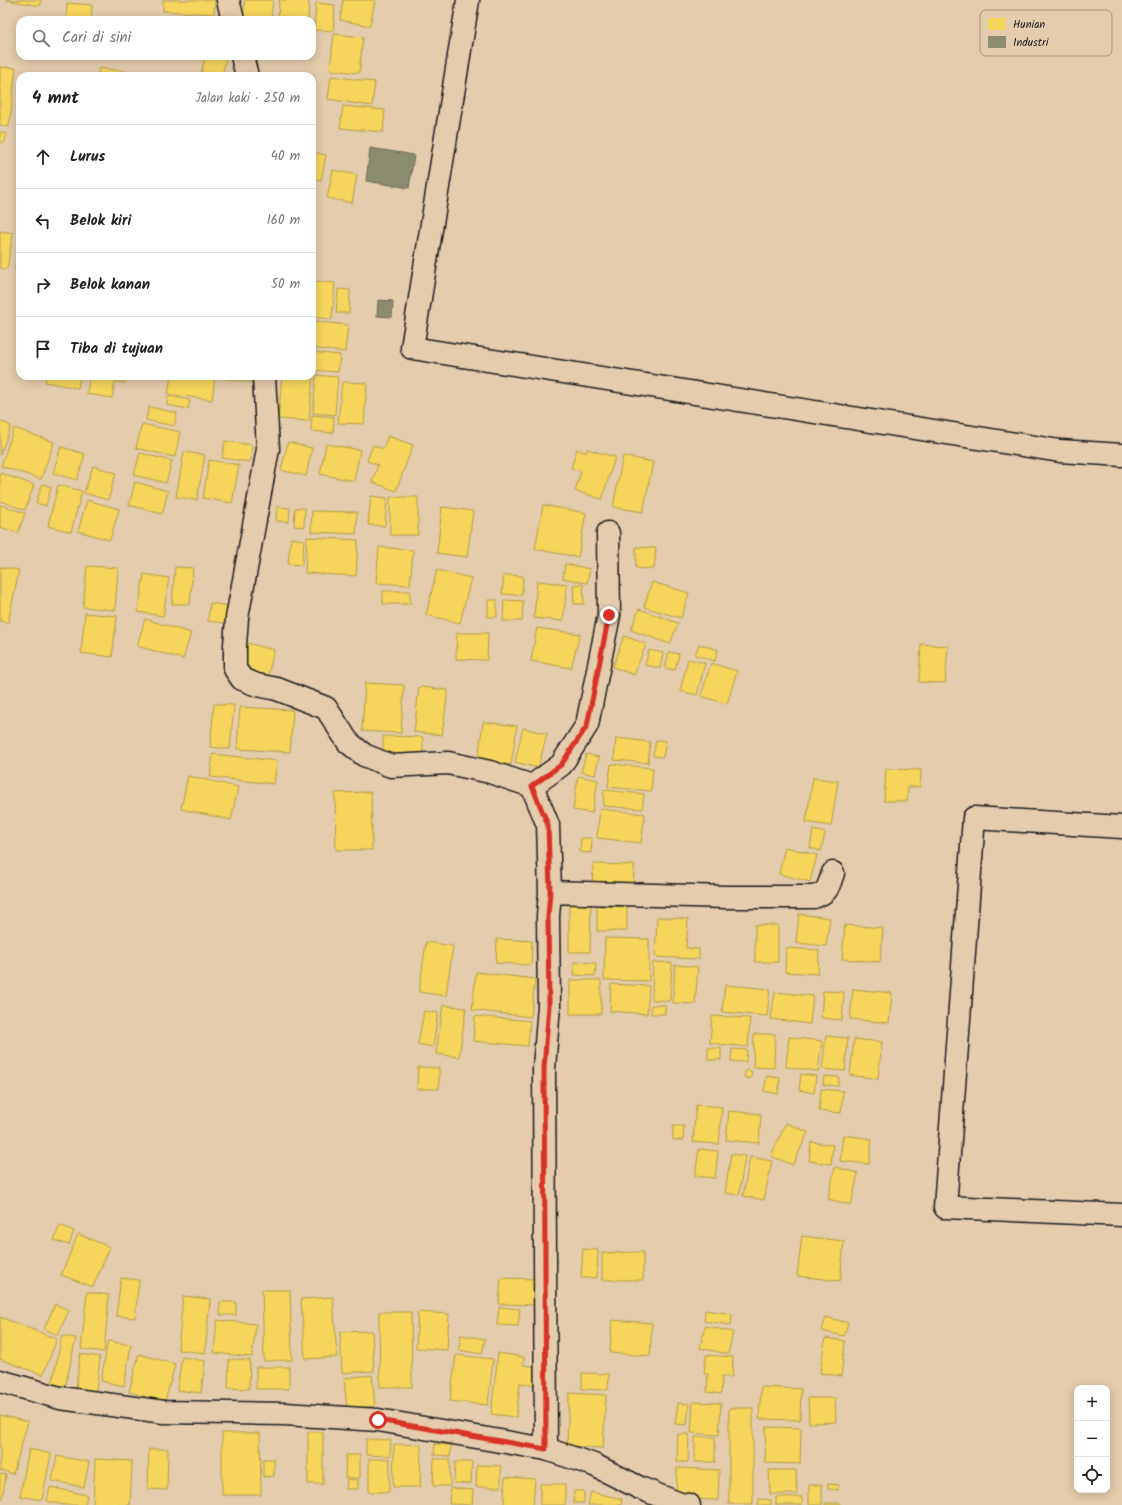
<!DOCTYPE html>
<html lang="id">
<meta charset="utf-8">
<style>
:root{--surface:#fff;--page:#f2f2f2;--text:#222;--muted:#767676;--line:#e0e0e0}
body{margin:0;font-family:Kalam,sans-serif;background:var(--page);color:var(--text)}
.controls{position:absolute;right:12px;bottom:12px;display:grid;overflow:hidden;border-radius:8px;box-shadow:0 2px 10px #0003}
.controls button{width:36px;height:36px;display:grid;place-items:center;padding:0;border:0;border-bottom:1px solid var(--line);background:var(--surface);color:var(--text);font:20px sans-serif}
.stop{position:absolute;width:12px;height:12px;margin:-9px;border:3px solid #d93025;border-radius:50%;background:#fff}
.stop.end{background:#d93025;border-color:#fff;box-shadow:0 1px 4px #0008}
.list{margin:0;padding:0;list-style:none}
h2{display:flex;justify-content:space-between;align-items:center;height:52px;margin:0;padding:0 16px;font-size:17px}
h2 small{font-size:13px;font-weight:400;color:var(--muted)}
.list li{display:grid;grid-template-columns:26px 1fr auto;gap:12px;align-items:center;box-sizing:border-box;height:64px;padding:0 16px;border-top:1px solid var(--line)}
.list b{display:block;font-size:15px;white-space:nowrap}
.list em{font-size:13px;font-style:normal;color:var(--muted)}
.icon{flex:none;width:22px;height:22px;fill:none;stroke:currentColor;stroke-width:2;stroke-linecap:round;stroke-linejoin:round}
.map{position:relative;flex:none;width:1122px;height:1505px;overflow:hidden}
.search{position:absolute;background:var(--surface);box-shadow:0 2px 10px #0003;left:16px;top:16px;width:300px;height:44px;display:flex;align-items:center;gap:10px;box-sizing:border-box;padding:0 14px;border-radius:12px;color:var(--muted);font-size:15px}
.panel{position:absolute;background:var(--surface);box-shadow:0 2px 10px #0003;left:16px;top:72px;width:300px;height:308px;border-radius:12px}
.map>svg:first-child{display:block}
.homes{fill:#f6d55c;stroke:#b59e49}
.industry{fill:#8c8c6e;stroke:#6a6a55}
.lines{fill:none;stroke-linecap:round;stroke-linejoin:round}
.minor-casing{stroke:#1c1c1c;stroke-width:25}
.minor{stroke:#e4ccac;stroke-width:22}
.route{stroke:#d93025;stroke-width:5}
.key{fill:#e4ccac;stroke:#a89781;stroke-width:1}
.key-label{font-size:11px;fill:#1c1c1c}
</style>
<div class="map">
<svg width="1122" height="1505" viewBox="0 0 1122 1505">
<rect width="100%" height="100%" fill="#e4ccac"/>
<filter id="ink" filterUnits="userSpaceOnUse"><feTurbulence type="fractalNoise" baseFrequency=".025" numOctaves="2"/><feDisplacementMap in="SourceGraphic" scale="8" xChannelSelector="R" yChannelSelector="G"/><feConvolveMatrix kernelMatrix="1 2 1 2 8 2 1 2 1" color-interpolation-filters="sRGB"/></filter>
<g filter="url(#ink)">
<path class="homes" d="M6,0h35l-1,6z
M163,0h52l-1,14 -51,-3z
M245,0h28l-2,20h-28z
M279,0h30l-1,20h-30z
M343,0h32l-5,26 -30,-6z
M67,3l25,2 -1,15h-25z
M316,3l19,2 -2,26 -19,-1z
M334,34l29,3 -4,36 -29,-3z
M205,56h11l10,2 -4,18 -21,-1z
M0,67l16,1 -7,59 -9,-2z
M99,68l47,6 -1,2h-47z
M331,76l44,6 -3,24 -44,-7z
M343,106l42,4 -2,22 -43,-4z
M0,132l7,2 -3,9 -4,-1z
M312,152l14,3 -5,25 -9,-2z
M333,170l24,5 -5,28 -25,-5z
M20,230v41l-5,-1z
M0,231l13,2 -6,36 -7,-1z
M312,281l23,2 -3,36 -20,-2z
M338,289l12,1 -1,23h-13z
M312,321l36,4 -3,27 -33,-4z
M312,352l28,3 -2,17 -26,-2z
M312,373l1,1 -4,47 -31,-2 4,-43h30z
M316,375l22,2 -3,38 -22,-2z
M46,376h34l-2,12 -33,-6z
M85,376h40v7l-10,-1 -3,16 -25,-4 2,-16z
M171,376h44l-3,24 -44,-6z
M218,376h39l-1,7 -38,-5z
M342,382l25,1 -3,41 -26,-1z
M168,396l22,4 -2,9 -21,-4z
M149,407l28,6 -3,13 -28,-6z
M312,415l22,2 -1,16 -22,-2z
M0,421l11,5 -11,29z
M142,424l38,8 -5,25 -39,-9z
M14,428l40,14 -13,37 -40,-13z
M388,436l25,9 -17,46 -24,-9 6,-17 -11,-4 6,-16 10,4z
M225,441l27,4 -2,17 -28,-4z
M288,442l24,6 -6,28 -25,-6z
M326,444l34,6 -6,31 -34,-7z
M61,447l24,7 -8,26 -24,-7z
M577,449l9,4 1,-4 28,8 -13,42 -27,-8 6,-20 -10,-3z
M184,452l21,3 -8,45 -21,-3z
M140,453l32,8 -6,22 -32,-8z
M623,456l30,6 -10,50 -30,-5z
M209,460l30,5 -7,38 -29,-5z
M93,466l23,7 -8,27 -24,-7z
M0,473l34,12 -9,25 -25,-9z
M135,482l33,9 -6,23 -33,-9z
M42,484l9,3 -5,19 -10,-3z
M58,485l24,6 -11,41 -23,-6z
M371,496l16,2 -2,28 -17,-1z
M390,497h28v38h-28z
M87,500l32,9 -9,31 -32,-9z
M0,505l25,8 -7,20 -18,-6z
M543,505l43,8 -8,44 -43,-8z
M277,507l13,1 -1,14 -13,-1z
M442,507l31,4 -6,46 -30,-4z
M295,508h10l-1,19 -10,-1z
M312,511l45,1 -1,22 -45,-2z
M307,537l51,3 -2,36 -51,-3z
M291,538l13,2 -2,25 -14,-1z
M379,547l34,3 -3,35 -34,-2z
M636,547l20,1 -2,21 -18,-1z
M565,564l25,5 -3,14 -24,-5z
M87,566l31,2 -3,42 -32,-3z
M0,567l19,3 -11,53 -8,-2z
M175,567l18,1 -3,36h-18z
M437,570l34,8 -11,45 -34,-8z
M144,574l25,4 -6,38 -25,-4z
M504,575l19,1 -1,19 -20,-1z
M537,581l30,3 -4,37 -29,-3z
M652,582l37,11 -8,25 -37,-11z
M583,584l1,20h-10l-1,-19z
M383,591h27v13h-27z
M488,600h9v17h-9z
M504,600l19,1 -1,20h-19z
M210,603l19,3 -3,17 -18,-2z
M639,609l39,14 -8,21 -39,-14z
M85,613l32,3 -5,41 -31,-4z
M145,619l46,14 -8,26 -46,-13z
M537,628l43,6 -9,34 -40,-7z
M457,633h31l-1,27 -31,-1z
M624,636l22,8 -12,31 -21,-8z
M247,643l27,7 -6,26 -28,-6z
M699,644l19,6 -3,11 -20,-6z
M921,644l27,2 -3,37 -26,-1z
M649,650l14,3 -3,15 -15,-3z
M669,652l10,2 -4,16 -10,-2z
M688,659l17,4 -8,32 -17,-4z
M711,663l26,8 -10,33 -26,-8z
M365,683l39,2 -3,48 -39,-2z
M419,687l29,3 -6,45 -28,-3z
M214,704l20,1 -4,44 -20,-2z
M240,707l53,3 -3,42 -53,-3z
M483,722l34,4 -6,39 -33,-5z
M523,728l24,6 -9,34 -23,-6z
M383,736l40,1v19l-40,-1z
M616,738l34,4 -2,21 -34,-3z
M656,740l10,1 -3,16 -10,-1z
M213,754l64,7 -3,23 -64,-7z
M586,754l13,3 -4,18 -14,-3z
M611,764l42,4 -2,23 -43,-4z
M886,769l35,1 -1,17h-12l-1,14h-23z
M188,776l50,11 -7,33 -50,-11z
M578,776l20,4 -6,33 -19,-3z
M813,778l25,3 -7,45 -25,-4z
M604,790l40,4 -2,15 -39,-3z
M371,792l1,58h-36l-1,-57z
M600,809l45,5 -4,29 -44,-5z
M813,830l12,3 -4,18 -11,-3z
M581,838h11l-1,15 -11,-1z
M785,847l32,8 -7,27 -31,-8z
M593,864l41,1 -1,28 -41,-1z
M569,897h22l-1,55h-21z
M597,906l30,1v24h-30z
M799,914l31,4 -4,28 -30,-3z
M657,917l31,2 -2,29 13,1v10l-44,-2z
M755,925h23v37h-23z
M845,925l38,3 -3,34 -38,-3z
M605,938l44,1v42l-45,-1z
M497,939l35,2 -1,24 -35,-2z
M426,942l27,4 -7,50 -27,-4z
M786,948l33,2 -1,24 -33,-2z
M574,962l22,1 -1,13 -21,-1z
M653,962l19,1 -2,38 -18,-1z
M675,965l23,2 -3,37 -22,-1z
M476,972l59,7 -4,38 -59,-7z
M570,980h31v34h-31z
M611,984l38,2 -2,28 -37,-3z
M725,985l45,4 -3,27 -45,-4z
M853,989l39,4 -3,30 -39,-4z
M823,991l21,1 -2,28 -21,-2z
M775,992l38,4 -3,28 -39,-5z
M443,1005l23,3 -7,49 -23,-3z
M651,1005h14v9h-14z
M424,1011l14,2 -5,34 -15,-3z
M475,1016l55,5 -2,25 -55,-5z
M712,1016l38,2 -2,29 -38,-4z
M754,1034h21l-1,34 -21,-1z
M826,1036l22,2 -3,33 -23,-2z
M789,1037l33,4 -4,30 -32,-4z
M854,1039l28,3 -4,37 -28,-4z
M708,1048h13v12h-13z
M732,1049l15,1 -1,12 -15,-1z
M418,1067l21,1v21h-22z
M746,1070l6,2 -2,7 -6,-2z
M801,1074l15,2 -2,17 -15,-3z
M767,1076l13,2 -2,16 -14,-3z
M824,1076l15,1 -1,9 -15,-1z
M821,1089l22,2 -2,22 -22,-2z
M696,1105l26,2 -3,37 -26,-2z
M729,1111l32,3 -2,29 -33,-3z
M786,1123l22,9 -15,33 -22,-9z
M673,1126h11l-1,14h-10z
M843,1135l29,4 -3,25 -29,-3z
M811,1142l22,3 -2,19 -22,-3z
M699,1149l19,2 -3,27 -20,-2z
M731,1154l14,2 -6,39 -14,-2z
M750,1157l22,4 -8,39 -21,-4z
M835,1167l23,6 -7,32 -23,-6z
M60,1225l14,6 -5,14 -15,-5z
M78,1234l32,13 -17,40 -32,-12z
M802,1236l42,5 -4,40 -43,-5z
M583,1249l15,1 -1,28h-16z
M643,1252v28h-41v-27z
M121,1278l18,2 -4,38 -19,-2z
M501,1278l37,1 -1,26 -38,-1z
M262,1290h28l2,70 -28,1z
M87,1292l22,3 -5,57 -23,-3z
M183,1296l27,3 -5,54 -27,-3z
M333,1297l4,60 -32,2 -4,-60z
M220,1302h16v13h-16z
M55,1304l14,6 -11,25 -14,-6z
M499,1307l21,2 -2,17 -21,-1z
M705,1310l27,4 -1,11 -27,-4z
M379,1312h32l1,75h-32z
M418,1312l31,2 -2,36 -31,-2z
M0,1317l57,22 -14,36 -43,-16z
M826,1317l22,6 -4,13 -22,-5z
M217,1320l39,4 -4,33 -38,-4z
M612,1320l40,3 -2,33 -40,-3z
M705,1326l28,6 -5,22 -28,-6z
M372,1331l2,40 -32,2 -2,-41z
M461,1335l24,4 -3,15 -23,-4z
M62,1336l14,2 -11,49 -13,-3z
M825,1338l20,3 -4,35 -21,-3z
M108,1341l23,4 -7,41 -23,-5z
M498,1353l26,4 -1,8 14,2 -2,18 -15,-2 -4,34 -25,-3z
M80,1354l20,3 -4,34 -20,-2z
M139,1354l36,10 -10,38 -36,-10z
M456,1355l37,4 -5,46 -38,-4z
M706,1355l27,2 -1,20 -10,-1 -1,18 -14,-2 1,-18h-4z
M182,1357l23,4 -4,32 -24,-3z
M229,1359l21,1 -1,29 -21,-1z
M256,1367h33v22h-33z
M582,1373l27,1 -1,16 -26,-1z
M372,1375l3,31 -28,3 -3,-31z
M761,1387l40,2 -1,31 -41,-1z
M569,1393l37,2 -3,53 -36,-2z
M808,1398h27l1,24 -27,1z
M693,1402l28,1 -2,32 -28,-2z
M678,1403l11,1 -2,21 -12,-1z
M729,1408h24v96h-24z
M0,1415l28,7 -15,52 -13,-4z
M766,1427l35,1 -1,36 -35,-1z
M308,1432h15v52h-15z
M222,1433h38l1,62h-39z
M678,1434h11l-1,28h-11z
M695,1437h20v25h-20z
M366,1439l25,1 -1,16 -24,-1z
M394,1444l27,1 -1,42h-27z
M435,1444l16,1 -1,11 -16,-1z
M29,1449l22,5 -9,46 -22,-4z
M149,1449h19l-1,41 -19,-1z
M346,1455h14v23h-15z
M57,1456l32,6 -5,25 -32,-6z
M95,1459l37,2 -2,44h-37z
M263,1459h11v17l-11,1z
M369,1459h21l-1,33h-20z
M434,1459h16v27h-17z
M455,1462h17l-1,22 -17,-1z
M477,1465l24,1v21h-25z
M677,1468l42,2 -1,30 -42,-1z
M769,1470h27l1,24h-27z
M0,1474l6,1 -4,24 -2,-1z
M505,1477l30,2 -2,26h-29z
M347,1479l11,1v9h-12z
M540,1484h25v21h-25z
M828,1484l10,1v5l-10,-1z
M809,1485h13v20h-13z
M50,1487l37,8 -2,10h-21l-17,-4z
M450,1488l23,2 -1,15 -23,-1z
M574,1491h10v12h-10z
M591,1492l31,7 -1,6h-33z
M776,1497h26v8h-26z
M759,1499l12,1v5h-13z
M825,1503h15v2h-15z"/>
<path class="industry" d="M370,148l44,7 -5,33 -43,-7z
M378,300l15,1 -1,16 -15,-1z"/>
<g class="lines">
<defs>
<path id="minor" d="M228,0l5,20
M468,0l-56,348 648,103 62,4
M242,56l5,20
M264,376l4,73 -31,169 -2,27v24l7,10 15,6 20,4 49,19 22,34 16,13 27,11 57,-3 42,9 42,14 16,39 2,67 -2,24 1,90 -5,62 2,381
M532,786l29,-21 26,-40 22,-110 -1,-82
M1122,827l-148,-9 -29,389 177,8
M550,892l176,5h88c15,-5 14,-10 19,-24
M0,1381l60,17 104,14 121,2 93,6 168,29 48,16 46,23 40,16 9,1"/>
</defs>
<use href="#minor" class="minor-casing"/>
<use href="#minor" class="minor"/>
</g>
</g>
<g class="lines" filter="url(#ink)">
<path class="route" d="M378,1420l168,29 -2,-381 5,-62 -1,-90 2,-24 -2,-67 -16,-39 29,-21 26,-39 22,-111"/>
</g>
<rect x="980" y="10" width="132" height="46" rx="6" class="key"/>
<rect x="988" y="18" width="18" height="12" fill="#f6d55c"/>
<rect x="988" y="36" width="18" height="12" fill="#8c8c6e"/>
<g class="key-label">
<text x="1013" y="28">Hunian</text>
<text x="1013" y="46">Industri</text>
</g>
</svg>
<div class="controls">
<button>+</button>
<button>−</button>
<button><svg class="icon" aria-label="locate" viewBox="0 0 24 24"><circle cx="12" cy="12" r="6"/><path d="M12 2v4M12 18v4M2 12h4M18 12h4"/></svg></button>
</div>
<div class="stop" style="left:378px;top:1420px"></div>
<div class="stop end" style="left:609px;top:615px"></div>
<div class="search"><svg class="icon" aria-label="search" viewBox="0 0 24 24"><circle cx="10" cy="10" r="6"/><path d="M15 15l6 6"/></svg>Cari di sini</div>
<section class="panel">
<h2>4 mnt<small>Jalan kaki · 250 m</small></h2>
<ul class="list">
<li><svg class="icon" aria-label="ahead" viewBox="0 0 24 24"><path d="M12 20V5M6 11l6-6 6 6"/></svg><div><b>Lurus</b></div><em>40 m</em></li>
<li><svg class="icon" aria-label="left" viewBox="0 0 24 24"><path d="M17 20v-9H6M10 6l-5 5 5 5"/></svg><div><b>Belok kiri</b></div><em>160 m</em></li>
<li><svg class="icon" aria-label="right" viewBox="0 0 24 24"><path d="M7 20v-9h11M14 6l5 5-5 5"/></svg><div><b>Belok kanan</b></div><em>50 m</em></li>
<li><svg class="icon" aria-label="arrive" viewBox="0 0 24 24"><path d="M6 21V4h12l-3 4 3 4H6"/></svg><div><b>Tiba di tujuan</b></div></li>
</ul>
</section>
</div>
